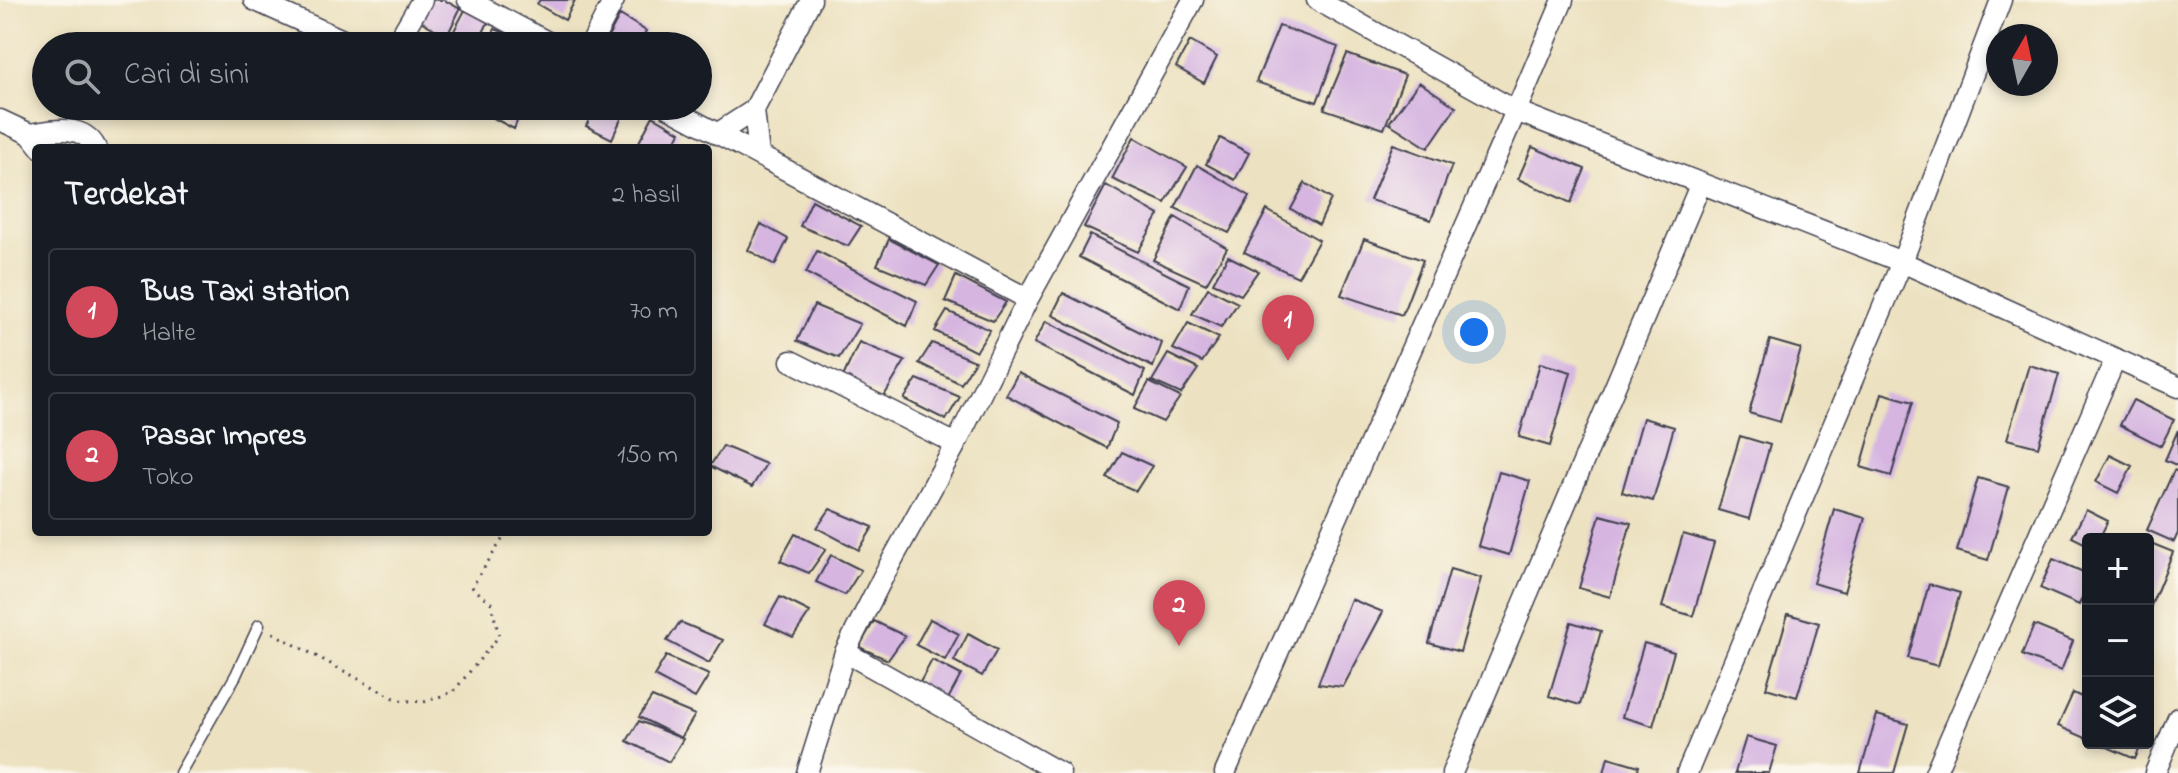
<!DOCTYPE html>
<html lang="id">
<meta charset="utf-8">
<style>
:root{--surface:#171b24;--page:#242831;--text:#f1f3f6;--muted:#9ea1a6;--line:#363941;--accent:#d1495b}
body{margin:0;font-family:"Indie Flower",sans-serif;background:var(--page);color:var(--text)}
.controls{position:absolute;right:24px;bottom:24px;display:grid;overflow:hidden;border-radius:8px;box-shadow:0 4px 12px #0003}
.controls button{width:72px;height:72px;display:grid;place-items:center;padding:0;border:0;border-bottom:2px solid var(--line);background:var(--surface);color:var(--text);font:40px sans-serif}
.compass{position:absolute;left:1986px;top:24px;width:72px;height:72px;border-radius:50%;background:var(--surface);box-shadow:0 4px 12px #0003;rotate:9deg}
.you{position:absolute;left:1474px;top:332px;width:28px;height:28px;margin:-20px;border:6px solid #fff;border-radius:50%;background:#1a73e8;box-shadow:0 0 0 12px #1a73e833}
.badge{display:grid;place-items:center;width:52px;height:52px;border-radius:50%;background:var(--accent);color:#fff;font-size:26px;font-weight:700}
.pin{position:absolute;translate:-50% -66px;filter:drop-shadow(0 2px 4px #0008)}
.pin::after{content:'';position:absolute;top:42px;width:28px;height:24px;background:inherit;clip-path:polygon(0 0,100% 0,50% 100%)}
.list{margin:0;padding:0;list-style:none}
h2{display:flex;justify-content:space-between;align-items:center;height:104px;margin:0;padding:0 32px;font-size:34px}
h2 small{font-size:26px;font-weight:400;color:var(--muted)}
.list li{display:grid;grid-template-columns:52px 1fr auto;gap:24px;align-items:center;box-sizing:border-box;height:128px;margin:0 16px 16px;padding:0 16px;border:2px solid var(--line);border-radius:8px}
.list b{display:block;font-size:30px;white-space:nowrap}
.list p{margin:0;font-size:26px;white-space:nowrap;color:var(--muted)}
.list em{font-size:26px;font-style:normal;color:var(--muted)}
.icon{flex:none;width:44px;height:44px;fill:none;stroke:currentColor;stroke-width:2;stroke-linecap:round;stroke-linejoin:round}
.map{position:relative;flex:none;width:2178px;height:773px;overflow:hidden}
.search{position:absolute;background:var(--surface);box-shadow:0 4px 12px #0003;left:32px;top:32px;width:680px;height:88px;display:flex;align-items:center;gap:20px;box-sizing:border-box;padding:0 28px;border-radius:44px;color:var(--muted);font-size:30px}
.panel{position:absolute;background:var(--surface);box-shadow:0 4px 12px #0003;left:32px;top:144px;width:680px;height:392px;border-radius:8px}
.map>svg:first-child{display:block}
.building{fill:#d6b5e1}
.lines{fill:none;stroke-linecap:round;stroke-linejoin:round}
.service-casing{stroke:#403f4f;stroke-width:13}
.minor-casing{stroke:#403f4f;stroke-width:23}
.path{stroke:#403f4f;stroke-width:3;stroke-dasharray:2 6;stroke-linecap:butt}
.service{stroke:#fff;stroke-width:10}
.minor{stroke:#fff;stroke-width:20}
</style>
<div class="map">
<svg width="2178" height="773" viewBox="0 0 2178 773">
<rect width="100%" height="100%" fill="#fbf7ec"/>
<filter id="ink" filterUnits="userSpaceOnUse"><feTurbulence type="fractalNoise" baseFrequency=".0125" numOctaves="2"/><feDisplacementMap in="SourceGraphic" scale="16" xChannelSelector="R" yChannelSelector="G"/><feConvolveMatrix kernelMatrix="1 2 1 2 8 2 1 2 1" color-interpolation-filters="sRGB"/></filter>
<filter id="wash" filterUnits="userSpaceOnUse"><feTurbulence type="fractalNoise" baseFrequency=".006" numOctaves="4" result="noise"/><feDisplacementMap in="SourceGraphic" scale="32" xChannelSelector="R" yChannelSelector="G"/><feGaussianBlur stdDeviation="1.8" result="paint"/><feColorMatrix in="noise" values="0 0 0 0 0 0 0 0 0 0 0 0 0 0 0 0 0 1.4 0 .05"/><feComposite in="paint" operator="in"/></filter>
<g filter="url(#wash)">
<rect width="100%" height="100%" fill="#ece1c0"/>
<g id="blocks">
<path class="building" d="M429,0h15l16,9 -13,27 -28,-16z
M540,0h35l-10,20 -28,-16z
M465,10l24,10 -12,26h-31z
M620,15l26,16 -7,15h-25l-8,-5z
M1279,26l59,21 -21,55 -61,-20z
M495,29l24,10 -3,7h-30z
M1190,41l27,16 -13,26 -28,-16z
M1347,54l58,21 -21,54 -60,-20z
M1419,82l37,25 -28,41 -39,-25z
M471,106h52l-9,23z
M596,106h31l-15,33 -26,-13z
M653,116l27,16 -8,16h-23l-10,-6z
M1134,137l53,30 -22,36 -53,-24z
M1220,138l29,15 -14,27 -29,-16z
M1393,144l59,21 -21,55 -61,-20z
M1532,147l53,22 -14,34 -53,-24z
M1197,165l53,31 -21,37 -54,-25z
M1305,183l26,16 -12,26 -28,-16z
M1106,185l53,30 -21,37 -54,-25z
M812,200l49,26 -13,20 -48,-20z
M1267,210l52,30 -21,37 -54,-25z
M1175,217l52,31 -21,36 -53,-24z
M761,224l27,15 -13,26 -27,-15z
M1090,235l99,50 -9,24 -101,-52z
M889,239l50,26 -13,20 -49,-20z
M1364,239l59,21 -21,55 -61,-20z
M817,251l100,50 -10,25 -101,-53z
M1228,256l30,15 -17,24 -28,-12z
M956,276l50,26 -13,19 -48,-20z
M1208,288l30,15 -17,24 -29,-13z
M1063,293l99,50 -9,24 -101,-52z
M814,305l46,19 -21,34 -42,-17z
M947,311l43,19 -14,22 -41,-21z
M1046,321l99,50 -10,24 -101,-52z
M1188,323l31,15 -17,24 -29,-13z
M1770,340l31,9 -21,73 -31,-9z
M859,342l46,19 -21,35 -42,-17z
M932,343l43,18 -14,23 -42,-21z
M1168,354l30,15 -17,25 -29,-13z
M1540,363l31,9 -21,74 -31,-9z
M2029,365l30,9 -21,73 -31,-8z
M1018,373l99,50 -10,25 -101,-53z
M917,379l43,18 -14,23 -42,-21z
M1149,382l31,15 -17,25 -29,-13z
M1882,393l31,9 -22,74 -30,-9z
M2133,400l41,20 -13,26 -41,-21z
M1643,418l31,9 -21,74 -31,-9z
M2178,430v36l-13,-6z
M1740,436l30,9 -21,74 -31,-9z
M723,446l43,18 -14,23 -42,-21z
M1122,452l30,14 -16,25 -29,-13z
M2110,455l22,11 -14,27 -22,-11z
M2174,470l4,2v61l-4,9 -27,-12z
M1499,472l31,9 -21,74 -31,-9z
M1978,478l31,9 -21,73 -31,-9z
M830,509l43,18 -14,23 -42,-22z
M1834,509l31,9 -21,74 -31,-9z
M2086,510l22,11 -9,18h-11v6l-16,-8z
M1600,515l31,8 -21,74 -31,-9z
M795,534l31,15 -17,24 -29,-12z
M1683,534l31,9 -21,73 -31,-9z
M2148,542l25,10 -25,61z
M831,555l30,15 -16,25 -29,-13z
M2053,559l35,15v9l-9,22 -39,-17z
M1450,569l31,9 -21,74 -31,-9z
M1929,584l31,9 -22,73 -30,-8z
M780,597l30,15 -17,25 -28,-13z
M1351,599l32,13 -40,75 -25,-3z
M1788,614l31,9 -22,74 -31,-9z
M930,619l29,15 -14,26 -29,-15z
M874,621l31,15 -17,24 -29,-13z
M680,622l43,18 -14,23 -42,-22z
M1571,622l30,9 -21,74 -31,-9z
M2034,625l39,16 -12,30 -39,-16z
M968,634l29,16 -15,26 -28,-15z
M1644,643l30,9 -21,74 -31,-9z
M666,656l43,19 -14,23 -41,-22z
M932,660l29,15 -14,26 -29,-15z
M2073,693l15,7v39l-30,-13z
M652,697l43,18 -14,23 -42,-21z
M1877,715l31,9 -14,49h-34z
M639,721l44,18 -14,23 -42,-21z
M1746,737l31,9 -8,27h-34z
M2098,743h44l-7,16z
M1608,757l31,9 -2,7h-33z"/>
</g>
</g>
<g filter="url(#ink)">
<use href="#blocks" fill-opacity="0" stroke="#403f4f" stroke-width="2"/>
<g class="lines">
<defs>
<path id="service" d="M180,773l56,-98 23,-50"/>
<path id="minor" d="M254,0l102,46
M468,0l87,46
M1317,0l199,111 386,151 276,125
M395,46l27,-46
M590,46l24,-46
M666,106l362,193
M754,110l5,45
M0,120l30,14 11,14
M30,134c23,-4 53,-11 66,14
M717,134l37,-24 57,-110
M791,361l165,83
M845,652l215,121
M807,773l38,-121 40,-79 71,-129 72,-145 165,-299
M1225,773l291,-662 47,-111
M1452,773l249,-590
M1687,773l215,-511 99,-262
M1935,773l180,-413
M2155,773l23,-55"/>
</defs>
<use href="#service" class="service-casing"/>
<use href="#minor" class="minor-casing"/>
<path class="path" d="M273,633l125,67 26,2 29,-10 46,-56 -8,-33 -19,-16 35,-55"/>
<use href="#service" class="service"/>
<use href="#minor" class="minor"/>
</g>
</g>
</svg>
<div class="controls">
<button>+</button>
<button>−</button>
<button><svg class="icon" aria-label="layers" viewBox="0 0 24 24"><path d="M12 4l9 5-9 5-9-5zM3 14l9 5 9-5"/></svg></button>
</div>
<svg class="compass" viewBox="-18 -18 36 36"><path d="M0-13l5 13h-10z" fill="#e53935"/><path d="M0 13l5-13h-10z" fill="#9ea1a6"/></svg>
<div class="you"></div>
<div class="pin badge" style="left:1288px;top:361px">1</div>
<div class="pin badge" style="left:1179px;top:646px">2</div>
<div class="search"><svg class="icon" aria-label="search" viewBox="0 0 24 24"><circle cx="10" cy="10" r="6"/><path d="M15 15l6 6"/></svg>Cari di sini</div>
<section class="panel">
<h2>Terdekat<small>2 hasil</small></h2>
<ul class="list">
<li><span class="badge">1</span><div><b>Bus Taxi station</b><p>Halte</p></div><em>70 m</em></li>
<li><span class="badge">2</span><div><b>Pasar Impres</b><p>Toko</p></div><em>150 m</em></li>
</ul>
</section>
</div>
